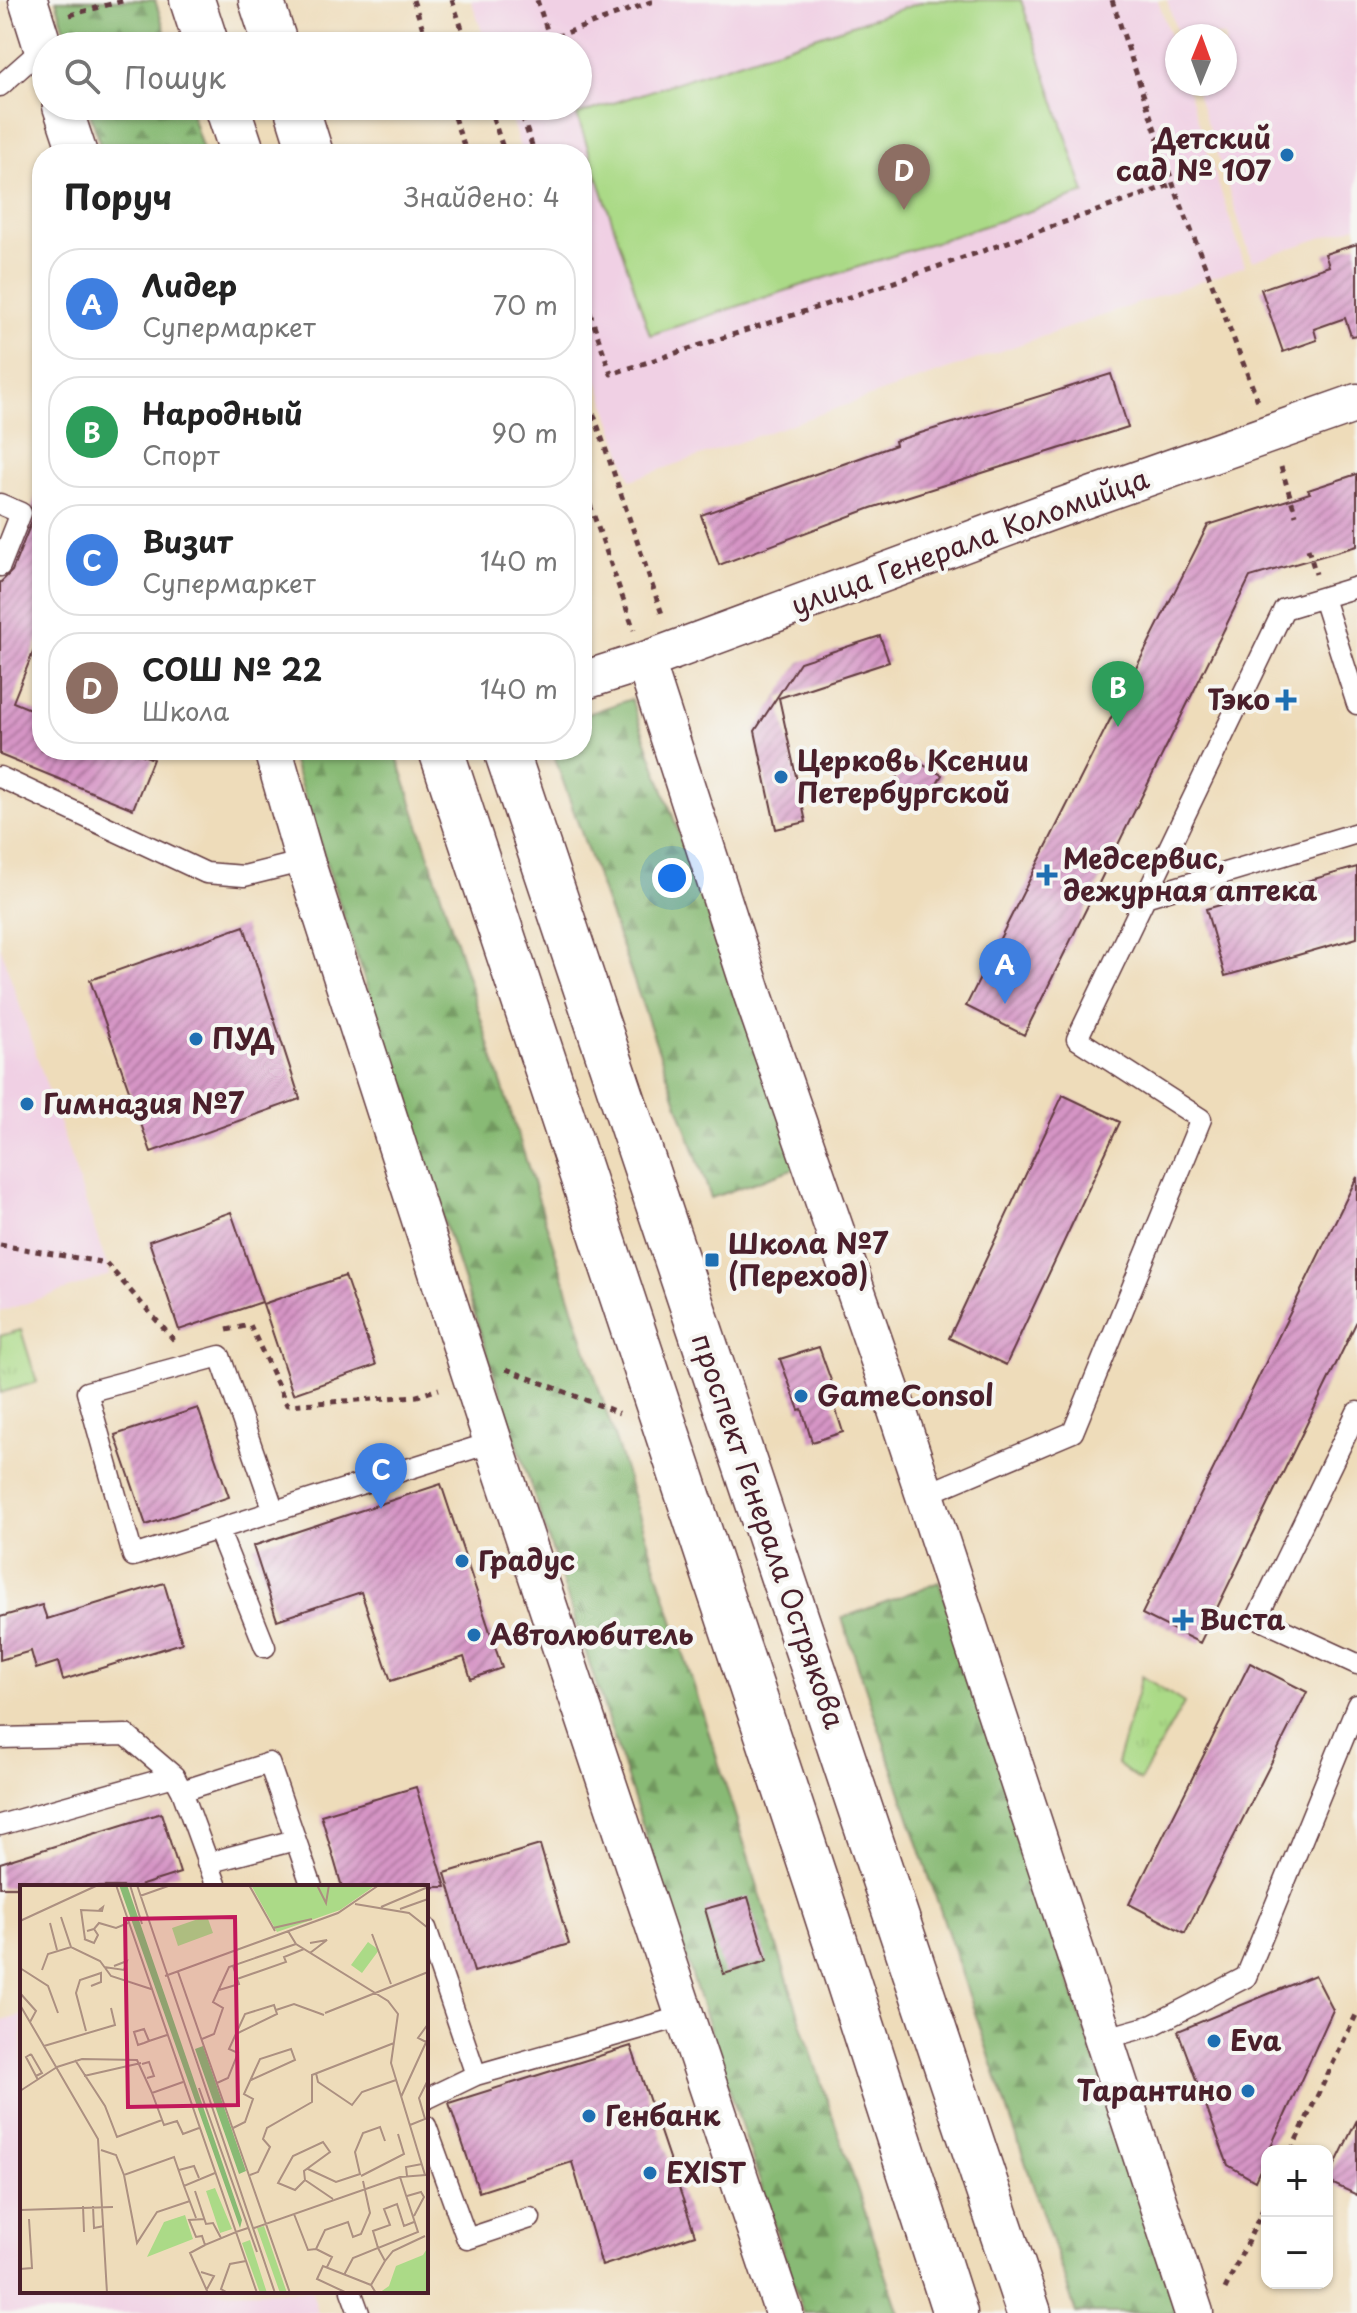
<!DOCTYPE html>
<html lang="uk">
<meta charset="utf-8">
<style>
:root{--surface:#fff;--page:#f2f2f2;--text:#222;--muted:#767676;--line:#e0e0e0;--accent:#0f766e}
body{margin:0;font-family:"Playpen Sans",sans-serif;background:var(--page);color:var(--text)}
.controls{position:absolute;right:24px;bottom:24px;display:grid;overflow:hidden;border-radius:16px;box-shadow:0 2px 6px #0004}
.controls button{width:72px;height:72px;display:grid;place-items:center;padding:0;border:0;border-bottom:2px solid var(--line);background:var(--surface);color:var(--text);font:40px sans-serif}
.compass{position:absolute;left:1165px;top:24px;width:72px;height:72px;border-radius:50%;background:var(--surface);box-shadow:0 2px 6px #0004;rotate:1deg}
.you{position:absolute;left:672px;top:878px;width:28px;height:28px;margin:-20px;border:6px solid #fff;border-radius:50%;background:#1a73e8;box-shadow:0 0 0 12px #1a73e833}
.badge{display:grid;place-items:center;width:52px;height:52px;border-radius:50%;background:var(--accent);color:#fff;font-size:26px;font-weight:700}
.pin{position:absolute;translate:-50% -66px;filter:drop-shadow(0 2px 4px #0008)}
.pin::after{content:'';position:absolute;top:42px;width:28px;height:24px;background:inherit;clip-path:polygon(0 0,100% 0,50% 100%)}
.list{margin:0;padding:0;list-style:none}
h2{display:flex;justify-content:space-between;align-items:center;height:104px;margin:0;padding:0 32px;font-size:34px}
h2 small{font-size:26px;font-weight:400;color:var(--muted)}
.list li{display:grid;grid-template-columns:52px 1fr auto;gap:24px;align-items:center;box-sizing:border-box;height:112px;margin:0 16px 16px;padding:0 16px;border:2px solid var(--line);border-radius:32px}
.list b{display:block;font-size:30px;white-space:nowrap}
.list p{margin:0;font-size:26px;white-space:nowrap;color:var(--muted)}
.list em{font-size:26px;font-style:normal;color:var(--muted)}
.icon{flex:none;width:44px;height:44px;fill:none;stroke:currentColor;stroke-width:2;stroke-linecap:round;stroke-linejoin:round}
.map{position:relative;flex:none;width:1357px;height:2313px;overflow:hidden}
.search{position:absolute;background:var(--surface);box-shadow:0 2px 6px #0004;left:32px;top:32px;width:560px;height:88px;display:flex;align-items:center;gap:20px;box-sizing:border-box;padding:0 28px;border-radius:44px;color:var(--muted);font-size:30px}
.panel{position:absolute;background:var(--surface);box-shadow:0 2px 6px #0004;left:32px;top:144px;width:560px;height:616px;border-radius:32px}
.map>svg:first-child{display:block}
.built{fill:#f0d0e4}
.grass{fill:url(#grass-tufts);stroke:#7a7c59;stroke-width:2}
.forest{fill:url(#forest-firs);stroke:#696c50;stroke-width:2}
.pitch{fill:#abda87;stroke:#7a7c59;stroke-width:2}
.building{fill:url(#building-hatch)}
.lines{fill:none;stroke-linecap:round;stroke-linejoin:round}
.service-casing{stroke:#633b40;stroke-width:23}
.minor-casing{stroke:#633b40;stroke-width:41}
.primary-casing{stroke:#633b40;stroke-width:47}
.path{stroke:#633b40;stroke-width:5;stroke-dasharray:6 6;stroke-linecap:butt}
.service{stroke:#fff;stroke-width:20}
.minor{stroke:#fff;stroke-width:38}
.primary{stroke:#fff;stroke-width:44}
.poi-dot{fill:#1f6fb2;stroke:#f6f6f2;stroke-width:3}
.labels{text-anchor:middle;stroke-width:8;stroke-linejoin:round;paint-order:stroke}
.poi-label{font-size:28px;font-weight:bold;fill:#4a1f2b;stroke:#f6f6f2;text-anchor:start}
.street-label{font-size:28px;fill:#4a1f2b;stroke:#f6f6f2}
.inset-road{fill:none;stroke:#ac9081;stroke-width:2}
.view{fill:#c2185b;fill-opacity:0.15;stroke:#c2185b;stroke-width:4}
.inset-edge{fill:none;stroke:#4a1f2b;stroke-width:4}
</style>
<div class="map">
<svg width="1357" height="2313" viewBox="0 0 1357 2313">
<defs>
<pattern id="grass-tufts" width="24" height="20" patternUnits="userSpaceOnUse" patternTransform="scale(2)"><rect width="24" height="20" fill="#abda87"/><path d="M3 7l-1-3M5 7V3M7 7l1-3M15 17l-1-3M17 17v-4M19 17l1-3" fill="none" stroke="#95bb75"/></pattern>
<pattern id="forest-firs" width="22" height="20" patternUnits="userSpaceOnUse" patternTransform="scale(2)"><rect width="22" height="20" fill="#88ba74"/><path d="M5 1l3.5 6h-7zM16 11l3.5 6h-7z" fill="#71975f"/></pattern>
<pattern id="building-hatch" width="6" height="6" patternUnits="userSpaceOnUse" patternTransform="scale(2)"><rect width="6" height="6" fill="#d594c5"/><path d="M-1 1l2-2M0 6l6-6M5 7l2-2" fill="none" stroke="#af78a0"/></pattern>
</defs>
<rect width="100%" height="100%" fill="#f6f6f2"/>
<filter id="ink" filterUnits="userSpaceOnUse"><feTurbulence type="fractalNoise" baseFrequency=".0125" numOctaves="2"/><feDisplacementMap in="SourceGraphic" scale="16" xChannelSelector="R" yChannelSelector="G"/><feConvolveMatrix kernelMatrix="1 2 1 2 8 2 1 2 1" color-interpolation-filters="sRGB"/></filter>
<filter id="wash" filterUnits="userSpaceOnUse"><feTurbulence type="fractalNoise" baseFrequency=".006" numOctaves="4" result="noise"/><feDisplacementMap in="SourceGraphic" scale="32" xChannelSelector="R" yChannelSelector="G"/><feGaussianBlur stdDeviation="1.8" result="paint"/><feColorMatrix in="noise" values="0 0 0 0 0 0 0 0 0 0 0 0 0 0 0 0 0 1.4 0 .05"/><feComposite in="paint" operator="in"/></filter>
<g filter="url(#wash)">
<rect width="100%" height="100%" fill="#eedcba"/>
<path class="built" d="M471,0h687l19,57v27h9l59,182 -614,214 -49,-147v-179h-60l-15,-48h71v-60h-91z
M1167,0h190v226l-105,35 -58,-177h31v-48h-47z
M0,946l110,329 -110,37z
M22,2015v276h290l6,22h-318v-291z"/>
<path class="grass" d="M21,1330l16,52 -37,11v-57z
M1142,1676l42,27 -44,78 -23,-17z"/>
<path class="forest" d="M56,0h99l15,46h-100z
M88,106h101l15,48h-101z
M631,699l167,468 -87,31 -159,-448h30v-34z
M289,750h106l410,1284 94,279h-96z
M939,1582l238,731h-101l-234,-695z"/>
<path class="pitch" d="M928,0h93l64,193 -435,142 -73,-220z"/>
<g id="blocks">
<path class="building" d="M1357,244v91l-6,1 -6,-18 -31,11 3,11 -34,12 -22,-63 68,-23 -4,-12z
M1111,374l17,53 -257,81 -152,57 -18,-50 195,-70 -1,-4z
M1357,474v72l-107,31 -226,458 -58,-29 242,-481 102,-32 -2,-3z
M41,483l1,147 -29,72 29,12v36h89l22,9 -20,50 -133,-54v-172l12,-12 21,-53 -1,-12z
M880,636l9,26 -110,36 27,124 -30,7 -21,-98 45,-69z
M908,757l34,18 -16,29 -33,-19z
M1357,867v71l-132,38 -19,-67z
M244,926l56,173 -149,53 -61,-172z
M1063,1095l57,27 -114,243 -57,-27z
M1357,1177v144l-157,322 -58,-29z
M231,1212l31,90 -83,28 -30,-89z
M345,1276l31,89 -83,29 -30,-90z
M819,1347l19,53 -5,1 10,31 -31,10 -10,-33 -3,1 -19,-51z
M198,1408l31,89 -83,28 -31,-90z
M441,1484l61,184 -31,11 -7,-22 -73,24 -30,-89 -84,28 -24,-74z
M164,1583l18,60 -119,37 -5,-18 -22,7 -5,-18 -31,9v-43l42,-12 5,14z
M1250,1663l57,29 -122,241 -56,-29z
M416,1787l30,100h-104l-21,-72z
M161,1813l19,60 -44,14h-136v-24z
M540,1845l29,99 -95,28 -29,-99z
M748,1897l19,64 -43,13 -19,-65z
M1315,1975l18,35 -78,171 -27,-16 -50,-134z
M631,2046l64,189 -93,31 -30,-104 -93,30 -30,-89z
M1357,2120v75l-30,-14z"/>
</g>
</g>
<g filter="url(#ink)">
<use href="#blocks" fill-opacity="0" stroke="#633b40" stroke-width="2"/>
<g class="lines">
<defs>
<path id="service" d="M0,86l43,-38
M0,504l21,9 -21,53
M1323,598l34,106
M0,777l206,96 38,3 61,-15
M1145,897l212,-64
M1357,1412l-100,206 100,46
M924,1495l149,-63 128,-313 -124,-80 207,-430 73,-22
M274,1511l-54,-155 -133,36 46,164c120,-38 240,-76 360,-114
M218,1529l47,118
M0,1738l126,-3 48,41 8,15 35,96
M182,1791l87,-28 43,124
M0,1825l174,-49
M207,1863l88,-23
M426,1928l50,147
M1103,2039l50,-14 93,-48 111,-272
M426,2099l50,-24 208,-59
M426,2126l41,113 63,-21
M351,2291l8,22"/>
<path id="minor" d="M28,0l18,57
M62,106l16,48
M645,661l108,334 141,406 300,912
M582,681l63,-20 400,-148 312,-110
M273,750l32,111 188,581 291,871"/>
<path id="primary" d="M192,0l15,46
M261,0l15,46
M227,106l16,48
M296,106l15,48
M441,750l375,1132 139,431
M506,750l523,1563"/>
</defs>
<use href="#service" class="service-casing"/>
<use href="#minor" class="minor-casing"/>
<use href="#primary" class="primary-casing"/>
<path class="path" d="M413,0l16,46
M452,0l16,46
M537,0l13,39 106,-39
M1112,0l61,184 85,217
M70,15l56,-15
M450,106l17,48
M489,106l16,48
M522,106l-2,4 15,44
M582,290l29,84 269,-87 293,-103
M582,380l81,237
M1281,467l15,48
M582,482l52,148
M1308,549l8,25
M0,1245l106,18 68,77
M227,1330l23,-5 37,80 130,-9 22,-7
M506,1369l113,44
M1291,2151l66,-138
M1225,2289l42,-88"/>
<use href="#service" class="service"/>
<use href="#minor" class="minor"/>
<use href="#primary" class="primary"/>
</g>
</g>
<g class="poi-dot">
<circle cx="1287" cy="155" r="8"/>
<path d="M1282 688h8v8h8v8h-8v8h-8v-8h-8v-8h8z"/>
<circle cx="781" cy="777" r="8"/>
<path d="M1043 863h8v8h8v8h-8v8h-8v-8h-8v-8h8z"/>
<circle cx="196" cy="1039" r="8"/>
<circle cx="27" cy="1104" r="8"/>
<rect x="704" y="1252" width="16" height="16" rx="4"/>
<circle cx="801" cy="1396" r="8"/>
<circle cx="462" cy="1561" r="8"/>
<path d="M1179 1608h8v8h8v8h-8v8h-8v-8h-8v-8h8z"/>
<circle cx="474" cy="1635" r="8"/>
<circle cx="1214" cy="2041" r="8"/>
<circle cx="1248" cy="2091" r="8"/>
<circle cx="589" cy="2116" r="8"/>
<circle cx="650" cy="2173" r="8"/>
</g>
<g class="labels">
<g class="poi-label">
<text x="1271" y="149" text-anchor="end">Детский<tspan x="1271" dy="32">сад № 107</tspan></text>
<text x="1270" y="710" text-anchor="end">Тэко</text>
<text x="797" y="771">Церковь Ксении<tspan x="797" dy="32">Петербургской</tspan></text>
<text x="1063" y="869">Медсервис,<tspan x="1063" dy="32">дежурная аптека</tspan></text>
<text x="212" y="1049">ПУД</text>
<text x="43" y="1114">Гимназия №7</text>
<text x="728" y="1254">Школа №7<tspan x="728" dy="32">(Переход)</tspan></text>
<text x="817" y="1406">GameConsol</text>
<text x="478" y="1571">Градус</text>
<text x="1199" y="1630">Виста</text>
<text x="490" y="1645">Автолюбитель</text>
<text x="1230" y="2051">Eva</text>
<text x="1232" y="2101" text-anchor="end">Тарантино</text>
<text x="605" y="2126">Генбанк</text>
<text x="666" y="2183">EXIST</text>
</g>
<g class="street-label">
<text transform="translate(970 542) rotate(-20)" y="10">улица Генерала Коломийца</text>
<text transform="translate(768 1531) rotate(71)" y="10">проспект Генерала Острякова</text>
</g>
</g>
<g transform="translate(20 1885)">
<rect width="408" height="408" fill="#eedcba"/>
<path d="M195,303l17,41 -12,4 -14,-42zM165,330l8,24 -46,18 17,-35zM244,341l23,67h-7l-23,-65zM230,355l17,53h-7l-18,-50z" fill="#abda87"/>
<path d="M99,0h8l115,335 -2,8zM183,161l43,125 -7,3 -44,-125z" fill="#88ba74"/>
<path d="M231,0h125l-36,25 -63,22zM408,362v46h-49l10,-7 7,-20 27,-11z" fill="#abda87"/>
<path d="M187,31l6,17 -35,13 -6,-18zM348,57l11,8 -17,23 -11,-8z" fill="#abda87"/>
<path class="inset-road" d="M96,0l120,347 12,-4M110,0l12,39M117,0l138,408M229,0l26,46M297,0l9,18 3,-18M120,11l31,-11M335,19l54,9 19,15M361,22l47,-20M380,24l28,-10M41,32l10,30M0,36l78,-36M30,38l7,27M253,43l39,-9M74,44l5,-6 17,5 12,-5M268,46l8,13 92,57 10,13 -7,49 34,112M352,49l19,50M64,54l10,4 4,-8 -4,-6 -7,2M65,54l-4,-29 21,1 1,-4 -4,3M290,58l17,-3 -17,13M84,82l20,3 3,-9 -13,5M0,83l28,18 10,27M22,85l6,-16 23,-7 29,14 11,15 40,13M158,87l112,321M145,91l173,-63 41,-28M217,94l49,-17 -2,-5 20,-8M199,105l20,-6 -6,-18M0,108l16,18 -6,11M0,120l78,134 9,154M256,125l18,-6 30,11M305,128l103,-41M66,146l-10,-38 4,-13 21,-7v9l-10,4M182,154l12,-5 9,-26 -10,-6 16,-35 67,-23M129,156l-5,-12 -10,3 4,13 6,-2 5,-2 18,-6M406,157l-8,-4 10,-14M24,161l71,-21 -4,-17M11,169l-5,3 12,23M11,169l11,19 -6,3M55,175l30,46 12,31 45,-17M122,179l7,-2 5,14 -7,2M37,182l25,-8 55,1 15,33 31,-11M296,188l2,9 34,23 10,-13 34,-12M64,191l57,-13M197,198l11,-5 10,-25 -9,-4 16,-35 29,-9 3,9 -41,20M179,203l58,164M0,206l37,-24M132,208l12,32 13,-4 6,13 16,-6M381,212l27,-59M390,240l15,-6 -6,-21 9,-18M213,243l12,-6 8,-23 -9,-5 16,-35 31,-10 4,11 -44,20M81,265l15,5 8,20 50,-18 10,29 31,-13M288,284l28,13 24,-8 -5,-22 8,-19 17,-6 5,14M159,285l15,-4 5,12M104,290l13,68 20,-31 33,-11M230,290l8,-3 12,-25 -7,-8 4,-11 45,-26v-27l82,-32M341,291l43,-22 -6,-20M387,291l-1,-9 16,-3M285,295l-1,-9 26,-19 -7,-10 -30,14 -15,27 17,7 10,-10 28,19M164,301l12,32M175,306l11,33 7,-1 8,15M387,311l14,-4 3,5 -10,19M63,321l1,26M73,321l1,22 10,-2M0,325l93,-3M274,329l14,36 8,-1M185,334l-16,1 7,17 6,-1 3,9 31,-13 21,61M234,343l146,-51 26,-2M185,360l-15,8 18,40M365,376l8,-10 32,-15M307,382l5,-10 -16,-8 9,-19 23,-8 5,15 8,-3 9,-21 -7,-32M0,384l12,-1 -3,-49M181,387l13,4 -7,13M324,390l9,-17 25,-10 -5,-17 17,-6 -6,-16 13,-5 7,22 10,-4M208,408l-7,-4 9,-25 16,-3M327,408l-30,-14 6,-13 48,19M356,408l-5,-8 14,-24 -7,-13 40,-16 -18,-55"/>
<path class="view" d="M215,32l3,188 -110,2 -3,-188z"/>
<rect width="408" height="408" class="inset-edge"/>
</g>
</svg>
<div class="controls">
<button>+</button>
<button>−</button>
</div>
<svg class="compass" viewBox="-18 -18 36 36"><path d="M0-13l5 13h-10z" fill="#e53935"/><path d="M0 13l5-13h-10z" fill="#767676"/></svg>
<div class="you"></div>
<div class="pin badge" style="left:1005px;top:1004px;background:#3f7fe0">A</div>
<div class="pin badge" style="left:1118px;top:727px;background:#2e9e5b">B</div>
<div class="pin badge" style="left:381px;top:1509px;background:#3f7fe0">C</div>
<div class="pin badge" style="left:904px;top:210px;background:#8d6e63">D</div>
<div class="search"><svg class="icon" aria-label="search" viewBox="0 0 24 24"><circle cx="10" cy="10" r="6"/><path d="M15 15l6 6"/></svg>Пошук</div>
<section class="panel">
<h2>Поруч<small>Знайдено: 4</small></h2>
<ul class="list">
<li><span class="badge" style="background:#3f7fe0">A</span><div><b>Лидер</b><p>Супермаркет</p></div><em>70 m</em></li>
<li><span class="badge" style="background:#2e9e5b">B</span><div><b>Народный</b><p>Спорт</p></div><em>90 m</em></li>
<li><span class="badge" style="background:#3f7fe0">C</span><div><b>Визит</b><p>Супермаркет</p></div><em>140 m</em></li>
<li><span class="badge" style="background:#8d6e63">D</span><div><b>СОШ № 22</b><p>Школа</p></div><em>140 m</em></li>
</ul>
</section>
</div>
